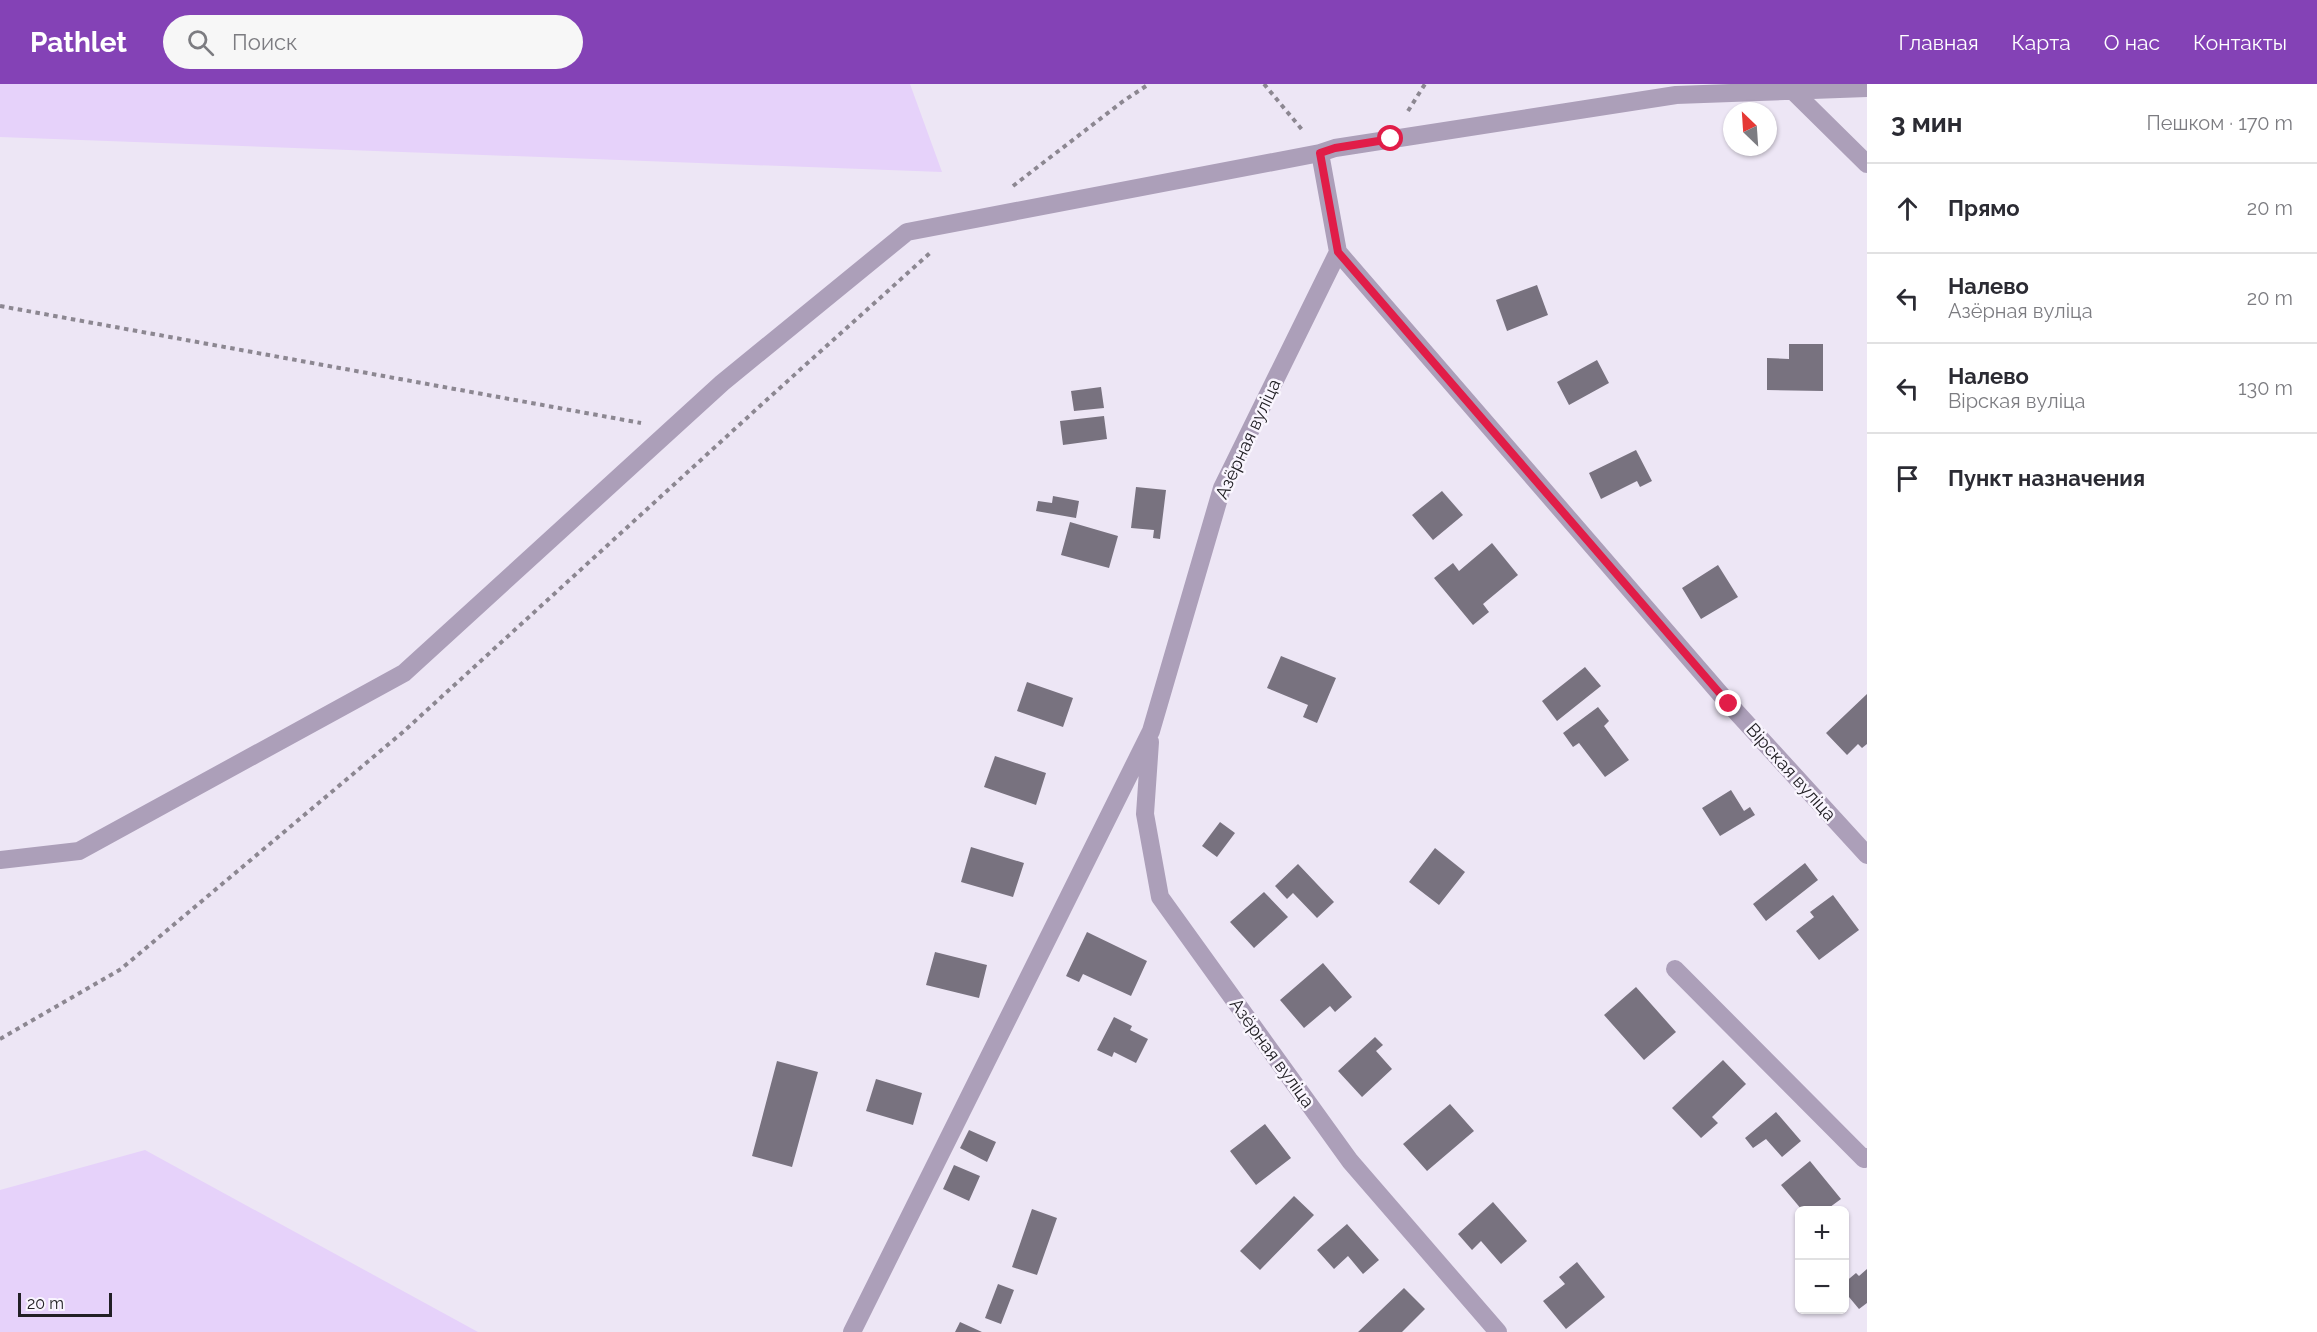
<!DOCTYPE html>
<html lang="ru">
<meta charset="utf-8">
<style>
:root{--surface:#fff;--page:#f7f7f7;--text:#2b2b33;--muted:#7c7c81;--line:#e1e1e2;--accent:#8442b6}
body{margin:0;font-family:Raleway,sans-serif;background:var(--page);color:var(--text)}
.controls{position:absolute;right:18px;bottom:18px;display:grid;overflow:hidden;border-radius:9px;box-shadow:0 2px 4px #0004}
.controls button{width:54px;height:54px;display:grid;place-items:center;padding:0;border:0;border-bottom:2px solid var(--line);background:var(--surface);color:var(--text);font:30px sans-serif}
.compass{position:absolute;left:1723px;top:18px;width:54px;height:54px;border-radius:50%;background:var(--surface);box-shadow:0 2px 4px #0004;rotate:335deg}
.scale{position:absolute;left:18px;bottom:15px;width:94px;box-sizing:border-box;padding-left:6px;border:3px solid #222025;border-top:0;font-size:16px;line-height:21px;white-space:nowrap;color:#222025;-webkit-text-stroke:4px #f9f5fe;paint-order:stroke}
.stop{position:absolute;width:18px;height:18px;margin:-14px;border:4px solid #e11d48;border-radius:50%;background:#fff}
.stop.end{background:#e11d48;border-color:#fff;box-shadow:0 2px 6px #0008}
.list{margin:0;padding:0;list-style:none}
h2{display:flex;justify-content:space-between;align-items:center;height:78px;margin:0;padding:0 24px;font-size:26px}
h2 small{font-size:20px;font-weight:400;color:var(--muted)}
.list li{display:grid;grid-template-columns:39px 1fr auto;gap:18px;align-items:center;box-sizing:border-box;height:90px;padding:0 24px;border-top:2px solid var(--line)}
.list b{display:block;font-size:22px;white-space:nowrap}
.list p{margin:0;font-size:20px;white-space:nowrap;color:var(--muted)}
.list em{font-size:20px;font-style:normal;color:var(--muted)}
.icon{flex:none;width:33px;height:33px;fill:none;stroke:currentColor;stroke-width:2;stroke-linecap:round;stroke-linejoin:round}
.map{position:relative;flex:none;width:1867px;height:1248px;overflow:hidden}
header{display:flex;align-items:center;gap:36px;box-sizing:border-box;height:84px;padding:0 30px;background:var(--accent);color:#fff}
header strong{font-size:28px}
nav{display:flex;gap:33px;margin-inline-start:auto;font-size:21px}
.search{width:420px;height:54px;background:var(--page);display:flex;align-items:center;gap:15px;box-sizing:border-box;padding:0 21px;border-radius:33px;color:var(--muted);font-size:22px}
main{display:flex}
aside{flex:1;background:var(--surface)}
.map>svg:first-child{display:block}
.grass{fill:#e6d2fa}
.building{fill:#78727f}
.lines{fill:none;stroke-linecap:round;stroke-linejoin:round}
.path{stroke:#8c8791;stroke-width:4;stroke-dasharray:4.5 4.5;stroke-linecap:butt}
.minor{stroke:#ac9fb9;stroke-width:18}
.route{stroke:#e11d48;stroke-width:8}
.labels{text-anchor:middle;stroke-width:5;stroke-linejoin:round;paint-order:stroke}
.street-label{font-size:18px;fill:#222025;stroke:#f9f5fe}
</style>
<header>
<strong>Pathlet</strong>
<div class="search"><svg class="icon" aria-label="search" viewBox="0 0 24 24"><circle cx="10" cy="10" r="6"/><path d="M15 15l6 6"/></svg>Поиск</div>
<nav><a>Главная</a><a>Карта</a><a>О нас</a><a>Контакты</a></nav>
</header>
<main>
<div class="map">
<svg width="1867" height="1248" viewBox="0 0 1867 1248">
<rect width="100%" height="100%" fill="#ede6f5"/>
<path class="grass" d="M0,0h910l32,88 -942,-35z
M145,1066l333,182h-478v-142z"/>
<path class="building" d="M1537,201l11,30 -41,16 -11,-31z
M1789,260h34v47l-56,-1v-32l22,1z
M1597,276l12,23 -40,22 -12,-23z
M1101,303l3,21 -30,3 -3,-20z
M1104,332l3,23 -44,6 -3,-24z
M1636,366l16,31 -12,6 -3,-6 -36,18 -12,-26z
M1136,403l30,3 -6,49 -7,-1 1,-8 -23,-2z
M1442,407l21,24 -30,25 -21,-25z
M1053,412l26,5 -3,17 -40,-7 2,-10 14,2z
M1070,438l48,14 -9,32 -48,-13z
M1492,459l26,32 -35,29 6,8 -16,13 -39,-47 19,-15 6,8z
M1718,481l20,32 -37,22 -19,-31z
M1281,572l55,22 -19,45 -14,-6 5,-12 -41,-17z
M1585,583l16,19 -44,35 -15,-20z
M1027,598l46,16 -10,29 -46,-16z
M1867,610v50l-5,4 -4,-4 -11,11 -21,-22z
M1598,623l11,14 -5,5 25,34 -24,17 -26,-34 -6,4 -10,-14z
M995,672l51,17 -10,32 -52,-18z
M1731,706l13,21 6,-4 5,8 -35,21 -18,-28z
M1220,738l15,11 -18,24 -15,-11z
M971,763l53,16 -11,34 -52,-15z
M1435,764l30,24 -26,33 -30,-23z
M1805,779l13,17 -52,41 -13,-17z
M1298,780l36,38 -17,16 -24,-25 -6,6 -12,-13z
M1264,808l24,25 -34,31 -24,-26z
M1833,811l26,35 -40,30 -23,-29 18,-14 -4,-5z
M1087,848l60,29 -16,35 -48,-22 -4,8 -13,-6z
M935,868l52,13 -8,33 -53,-13z
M1323,879l29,34 -17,15 -5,-6 -26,22 -24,-28z
M1636,903l40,45 -32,28 -40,-45z
M1114,933l18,9 -2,4 18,9 -12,24 -22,-11 -2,5 -15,-7z
M1375,953l8,8 -7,6 16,18 -30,28 -24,-26z
M1723,976l23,24 -34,33 6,6 -17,15 -29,-30z
M777,977l41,11 -26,95 -40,-11z
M876,995l46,14 -9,32 -47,-14z
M1450,1020l24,27 -47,40 -24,-27z
M1776,1028l25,29 -19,16 -16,-18 -13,9 -8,-10z
M1265,1040l26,34 -35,27 -26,-34z
M969,1046l27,12 -9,20 -27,-14z
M1810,1077l31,38 -15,11h-24l-21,-25z
M954,1081l26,11 -11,25 -26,-12z
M1294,1112l20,19 -54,55 -20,-19z
M1493,1118l34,39 -26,23 -20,-23 -9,9 -14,-16z
M1032,1125l25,9 -20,57 -25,-8z
M1347,1140l32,36 -16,14 -15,-18 -14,13 -17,-19z
M1577,1178l28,35 -39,32 -23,-28 22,-17 -6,-7z
M1867,1185v34l-8,6 -15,-18v-8l12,-10 3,3z
M998,1200l16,6 -13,34 -16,-6z
M1404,1204l21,21 -23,23h-44z
M960,1238l22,10h-27z"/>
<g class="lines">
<path class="path" d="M1264,0l40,48
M1408,27l17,-27
M1013,102l109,-84 27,-18
M0,222l641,117
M0,955l121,-70 282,-237 369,-337 158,-142"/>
<path class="minor" d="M1793,7l74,73
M1338,168l391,452 138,151
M1150,658l-5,72 15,83 190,264 148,171
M0,776l79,-9 325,-178 318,-290 185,-151 413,-79 15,-5 341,-53 191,-7
M1675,885l189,190 3,-2
M852,1248l299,-601 71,-243 116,-236 -18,-99"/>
</g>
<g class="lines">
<path class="route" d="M1391,55l-56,9 -15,5 18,99 391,452"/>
</g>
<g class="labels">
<g class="street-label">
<text transform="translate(1248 355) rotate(-65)" y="6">Азёрная вуліца</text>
<text transform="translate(1791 688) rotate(48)" y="6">Вірская вуліца</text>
<text transform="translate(1272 969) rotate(54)" y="6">Азёрная вуліца</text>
</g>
</g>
</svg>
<div class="controls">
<button>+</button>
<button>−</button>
</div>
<svg class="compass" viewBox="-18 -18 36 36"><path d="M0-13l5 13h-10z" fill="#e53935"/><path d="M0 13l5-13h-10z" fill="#7c7c81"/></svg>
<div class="scale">20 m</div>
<div class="stop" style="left:1391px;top:55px"></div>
<div class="stop end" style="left:1729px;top:620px"></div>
</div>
<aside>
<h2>3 мин<small>Пешком · 170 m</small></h2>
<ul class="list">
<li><svg class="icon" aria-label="ahead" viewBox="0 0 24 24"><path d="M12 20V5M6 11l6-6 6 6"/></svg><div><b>Прямо</b></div><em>20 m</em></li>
<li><svg class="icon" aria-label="left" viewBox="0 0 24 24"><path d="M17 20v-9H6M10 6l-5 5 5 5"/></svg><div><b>Налево</b><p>Азёрная вуліца</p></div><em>20 m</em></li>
<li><svg class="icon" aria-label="left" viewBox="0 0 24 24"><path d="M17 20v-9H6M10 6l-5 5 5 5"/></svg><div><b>Налево</b><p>Вірская вуліца</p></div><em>130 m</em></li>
<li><svg class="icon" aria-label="arrive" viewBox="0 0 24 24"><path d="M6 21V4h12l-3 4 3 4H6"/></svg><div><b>Пункт назначения</b></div></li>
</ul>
</aside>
</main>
